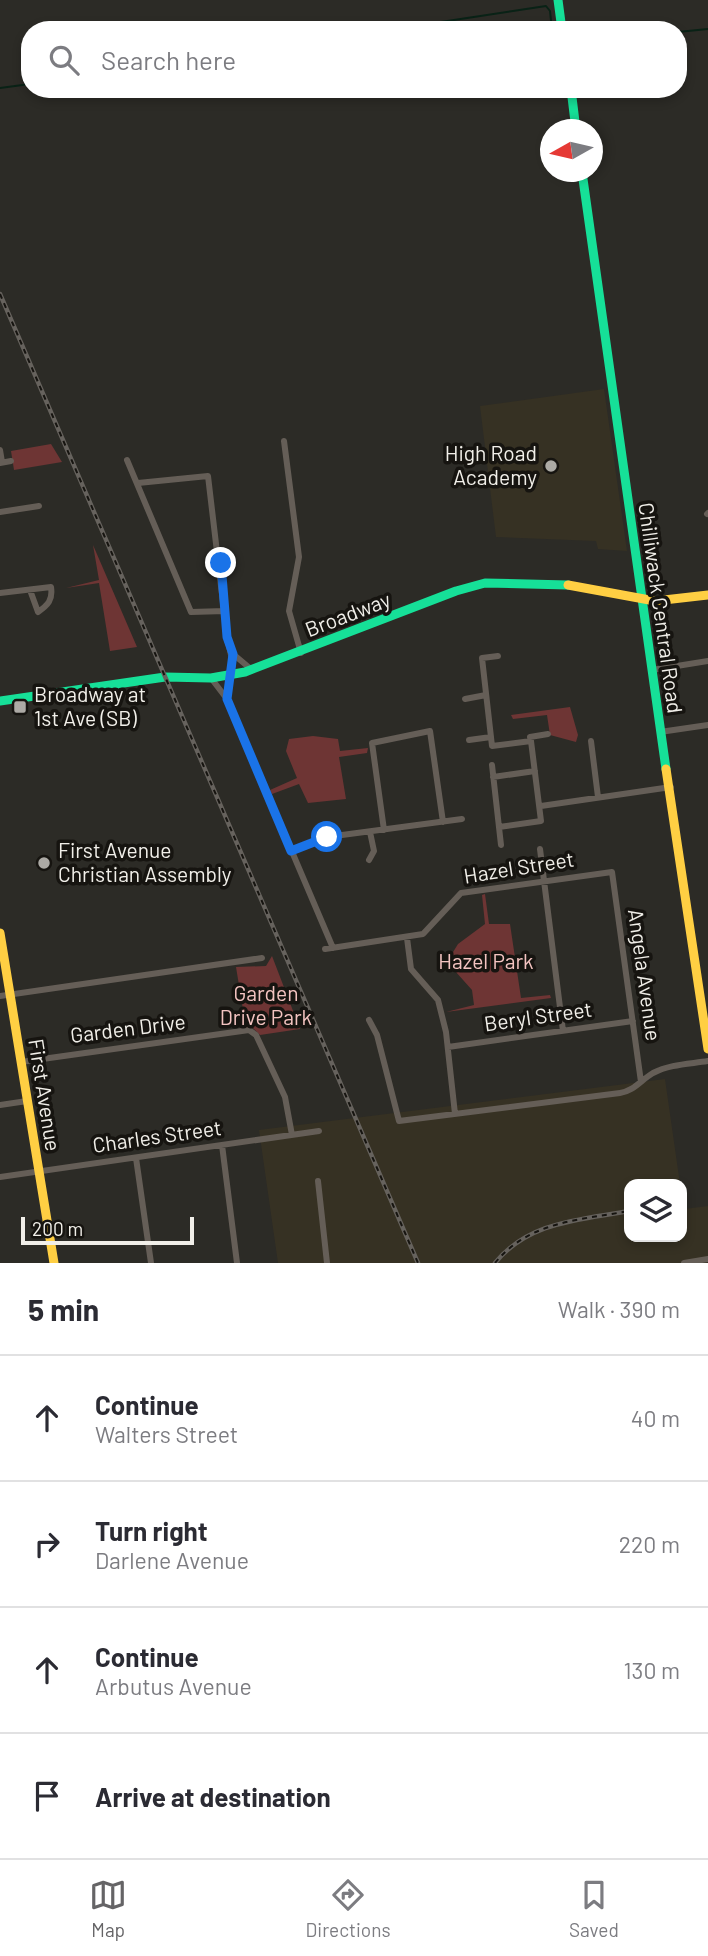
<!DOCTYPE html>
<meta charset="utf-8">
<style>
:root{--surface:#fff;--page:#f7f7f7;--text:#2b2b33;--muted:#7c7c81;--line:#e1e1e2;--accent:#656466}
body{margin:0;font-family:Barlow,sans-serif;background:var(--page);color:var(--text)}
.controls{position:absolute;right:21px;bottom:21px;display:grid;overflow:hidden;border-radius:14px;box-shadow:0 4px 10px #0003}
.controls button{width:63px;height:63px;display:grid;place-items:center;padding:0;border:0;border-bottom:2px solid var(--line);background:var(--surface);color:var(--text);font:35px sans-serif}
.compass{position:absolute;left:540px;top:119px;width:63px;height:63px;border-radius:50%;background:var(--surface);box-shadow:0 4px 10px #0003;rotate:262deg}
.scale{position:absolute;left:21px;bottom:18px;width:173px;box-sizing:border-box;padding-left:7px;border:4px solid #f1efe9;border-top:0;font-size:19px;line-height:24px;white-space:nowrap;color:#f1efe9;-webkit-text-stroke:5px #161410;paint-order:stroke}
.stop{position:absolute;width:21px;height:21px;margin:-16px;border:5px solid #1a73e8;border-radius:50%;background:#fff}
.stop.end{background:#1a73e8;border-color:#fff;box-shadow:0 2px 7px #0008}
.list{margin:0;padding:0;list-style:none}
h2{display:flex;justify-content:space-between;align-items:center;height:91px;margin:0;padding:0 28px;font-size:30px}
h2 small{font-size:23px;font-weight:400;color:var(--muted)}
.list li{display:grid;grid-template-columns:46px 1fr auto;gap:21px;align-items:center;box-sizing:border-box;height:126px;padding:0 28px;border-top:2px solid var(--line)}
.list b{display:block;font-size:26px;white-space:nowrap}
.list p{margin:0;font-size:23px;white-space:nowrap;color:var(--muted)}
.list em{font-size:23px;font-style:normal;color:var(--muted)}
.icon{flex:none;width:38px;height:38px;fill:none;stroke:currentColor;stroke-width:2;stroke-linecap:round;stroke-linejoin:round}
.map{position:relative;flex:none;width:708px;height:1263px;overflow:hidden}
.search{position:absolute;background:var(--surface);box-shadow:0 4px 10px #0003;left:21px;right:21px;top:21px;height:77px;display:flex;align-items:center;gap:18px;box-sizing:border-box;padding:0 24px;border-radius:28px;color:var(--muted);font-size:26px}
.sheet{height:595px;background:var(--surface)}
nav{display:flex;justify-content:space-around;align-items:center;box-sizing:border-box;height:98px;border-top:2px solid var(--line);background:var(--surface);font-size:19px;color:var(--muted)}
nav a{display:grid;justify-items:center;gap:4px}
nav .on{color:var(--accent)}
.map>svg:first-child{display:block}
.built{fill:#363123}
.green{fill:#6e3534}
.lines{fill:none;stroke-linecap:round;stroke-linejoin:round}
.stream{stroke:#092216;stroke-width:2}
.street{stroke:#655e57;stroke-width:6}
.fast{stroke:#16e098;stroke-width:9}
.slow{stroke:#ffcf43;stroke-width:9}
.rail-casing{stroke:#66625d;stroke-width:4.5}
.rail{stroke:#161410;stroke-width:2;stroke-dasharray:5;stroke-linecap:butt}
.route{stroke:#1a73e8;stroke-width:9}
.poi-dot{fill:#acaaa5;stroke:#161410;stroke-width:2.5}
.labels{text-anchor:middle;stroke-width:7;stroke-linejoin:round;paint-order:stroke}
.poi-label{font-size:21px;fill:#f1efe9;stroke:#161410;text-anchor:start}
.street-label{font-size:21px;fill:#f1efe9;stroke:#161410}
.park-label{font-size:21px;fill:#f4c4c1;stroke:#161410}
</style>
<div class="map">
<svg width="708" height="1263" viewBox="0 0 708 1263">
<rect width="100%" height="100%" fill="#2c2b26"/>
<path class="built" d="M604,389l23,162 -29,-2 -2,-8 -100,-4 -16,-131z
M665,1079l15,105h-51v53h53v-38l2,10 24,-3v57h-430l-19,-133z"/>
<path class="green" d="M51,444l11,18 -48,8 -3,-19z
M93,545l44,102 -27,4 -11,-68 -33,5 33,-8z
M570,707l8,28 -2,7 -26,-7 -3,-20 -34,4 -2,-4z
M313,736l25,3 2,12 28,-3 -1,5 -28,4 7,42 -38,4 -9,-19 -27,10 -2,-4 27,-12 -11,-27 3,-12z
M485,894l4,30h21l11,74 29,-3 1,3 -105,14 28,-7 -2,-15 -25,-28 11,-18 27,-20 -3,-29z
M272,956l28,73 -40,6 -7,-7h-7l-10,-61 30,-1z"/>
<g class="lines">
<path class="stream" d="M388,30l158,-24 4,5 2,19
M678,32l30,-3
M0,88l30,-4"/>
<path class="street" d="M284,441l15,116 -10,54 12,42
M0,450l2,12
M127,460l64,152 34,-1
M0,463l11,-2
M138,483l70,-7 19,161 6,27 -6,35
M0,512l39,-6
M707,514l1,-1
M0,593l51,-6c2,13 -3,18 -13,25l-8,-22
M233,654l19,16
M498,656l-16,2 10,88 39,-5 -1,-4 18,-3
M652,670l56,-9
M211,678l16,21 106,249
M465,699l21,-4
M660,732l48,-7
M469,740l22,-3
M591,741l7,56
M492,765l9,80
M493,777l42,-6
M541,806l130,-19
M499,827l42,-6 -10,-80
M384,830l-12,-87 58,-12 13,91
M540,849l23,182
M291,851l36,-14 135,-18
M369,860l5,-9 -4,-19
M407,938l4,31 27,31 8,32 9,82
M325,949l98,-15 38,-41 151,-21 29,210
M0,996l262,-38
M369,1020l8,15 22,86 221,-28c14,-2 21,-13 33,-20 17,-9 37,-9 55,-12
M448,1047l185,-26
M21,1062l228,-32 7,5 29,62 7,38
M0,1105l27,-4
M222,1145l15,118
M136,1158l15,105
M0,1177l319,-46
M318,1181l9,82
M684,1263l24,-4"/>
<path class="fast" d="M558,0l4,30
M571,89l5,41
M582,172l84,597
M0,701l165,-24 46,1 34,-6 211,-81 29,-8 83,2"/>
<path class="slow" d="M568,585l87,16 53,-6
M666,769l42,280
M0,933l54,330"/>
<defs>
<path id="rail" d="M0,294l418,969
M495,1263c34,-42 85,-43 134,-52"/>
</defs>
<use href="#rail" class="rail-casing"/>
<use href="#rail" class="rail"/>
</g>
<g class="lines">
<path class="route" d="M221,563l6,74 6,17 -6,45 64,152 36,-14"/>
</g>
<g class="poi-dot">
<circle cx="551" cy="466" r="7"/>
<rect x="13" y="700" width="14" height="14" rx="3.5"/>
<circle cx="44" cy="863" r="7"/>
</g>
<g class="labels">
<g class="poi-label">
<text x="537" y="461" text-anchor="end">High Road<tspan x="537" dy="24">Academy</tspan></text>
<text x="34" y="702">Broadway at<tspan x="34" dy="24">1st Ave (SB)</tspan></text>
<text x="58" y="858">First Avenue<tspan x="58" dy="24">Christian Assembly</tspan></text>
</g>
<g class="street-label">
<text transform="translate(660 608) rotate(82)" y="7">Chilliwack Central Road</text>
<text transform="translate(348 615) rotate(-21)" y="7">Broadway</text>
<text transform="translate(519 868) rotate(-9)" y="7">Hazel Street</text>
<text transform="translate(644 975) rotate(82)" y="7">Angela Avenue</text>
<text transform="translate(538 1017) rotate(-8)" y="7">Beryl Street</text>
<text transform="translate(128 1029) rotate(-7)" y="7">Garden Drive</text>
<text transform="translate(44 1095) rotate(81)" y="7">First Avenue</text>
<text transform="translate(157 1137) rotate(-8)" y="7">Charles Street</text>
</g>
<g class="park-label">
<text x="486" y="969">Hazel Park</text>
<text x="266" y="1001">Garden<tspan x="266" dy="24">Drive Park</tspan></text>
</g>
</g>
</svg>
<div class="controls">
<button><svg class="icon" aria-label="layers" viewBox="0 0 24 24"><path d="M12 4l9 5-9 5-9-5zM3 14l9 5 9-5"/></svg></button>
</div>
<svg class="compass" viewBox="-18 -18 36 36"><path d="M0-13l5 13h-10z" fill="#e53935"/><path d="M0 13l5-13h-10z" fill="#7c7c81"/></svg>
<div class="scale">200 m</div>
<div class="stop" style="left:327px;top:837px"></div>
<div class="stop end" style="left:221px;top:563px"></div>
<div class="search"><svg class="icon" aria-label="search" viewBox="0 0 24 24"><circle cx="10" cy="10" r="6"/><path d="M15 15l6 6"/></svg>Search here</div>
</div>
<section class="sheet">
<h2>5 min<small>Walk · 390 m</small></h2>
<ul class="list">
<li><svg class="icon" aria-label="ahead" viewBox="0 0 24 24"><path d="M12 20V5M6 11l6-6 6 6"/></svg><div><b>Continue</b><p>Walters Street</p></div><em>40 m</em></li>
<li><svg class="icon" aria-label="right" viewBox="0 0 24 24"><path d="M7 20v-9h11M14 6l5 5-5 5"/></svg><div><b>Turn right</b><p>Darlene Avenue</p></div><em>220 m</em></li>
<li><svg class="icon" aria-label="ahead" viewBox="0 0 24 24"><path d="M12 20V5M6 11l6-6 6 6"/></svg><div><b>Continue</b><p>Arbutus Avenue</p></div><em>130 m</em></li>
<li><svg class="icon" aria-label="arrive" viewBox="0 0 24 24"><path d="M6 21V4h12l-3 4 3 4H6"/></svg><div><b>Arrive at destination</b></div></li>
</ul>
</section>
<nav>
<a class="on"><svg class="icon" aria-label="map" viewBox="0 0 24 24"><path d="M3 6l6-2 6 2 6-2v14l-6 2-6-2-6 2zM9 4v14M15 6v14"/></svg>Map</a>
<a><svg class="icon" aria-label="directions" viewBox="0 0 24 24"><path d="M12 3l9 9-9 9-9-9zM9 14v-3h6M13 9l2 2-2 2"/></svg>Directions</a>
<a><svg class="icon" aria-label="saved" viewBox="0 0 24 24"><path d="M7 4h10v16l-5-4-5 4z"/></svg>Saved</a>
</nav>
